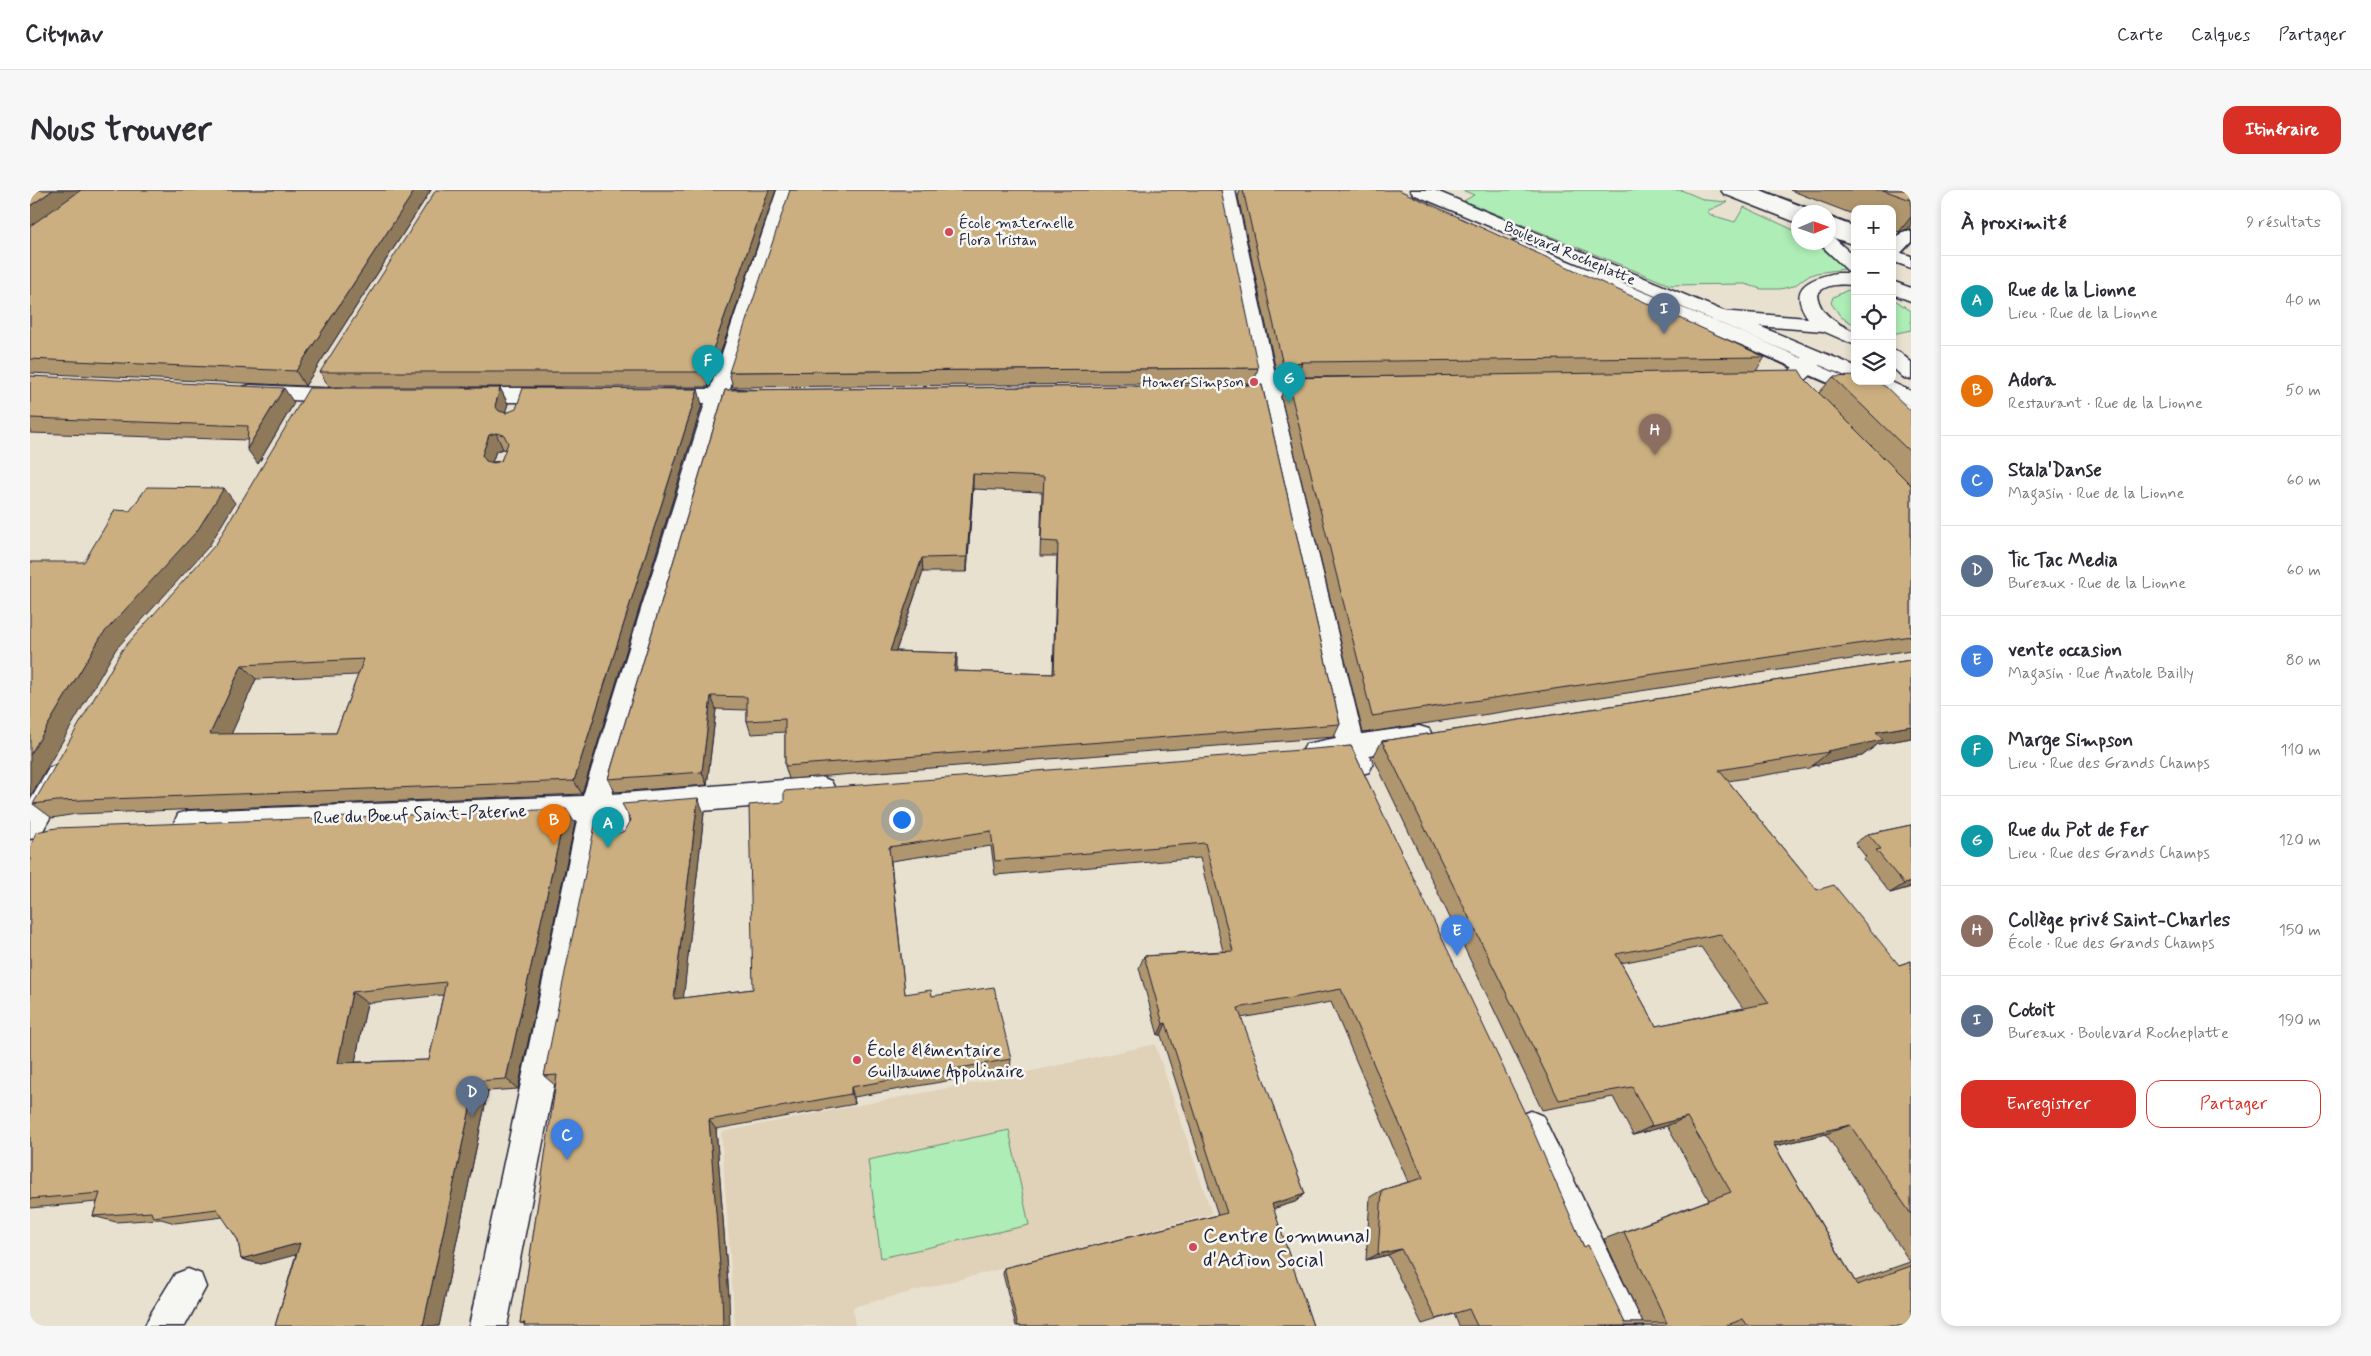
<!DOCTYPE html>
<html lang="fr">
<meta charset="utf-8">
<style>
:root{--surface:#fff;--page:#f7f7f7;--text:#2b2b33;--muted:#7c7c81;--line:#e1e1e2;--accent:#d93025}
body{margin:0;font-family:Mynerve,sans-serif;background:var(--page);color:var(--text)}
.controls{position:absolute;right:15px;top:15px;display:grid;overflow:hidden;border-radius:10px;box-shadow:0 2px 8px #0003}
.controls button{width:45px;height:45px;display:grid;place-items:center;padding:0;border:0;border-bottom:1px solid var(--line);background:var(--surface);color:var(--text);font:25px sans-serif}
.compass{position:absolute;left:1761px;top:15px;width:45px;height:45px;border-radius:50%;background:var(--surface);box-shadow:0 2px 8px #0003;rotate:88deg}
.you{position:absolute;left:871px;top:629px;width:18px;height:18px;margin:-12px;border:4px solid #fff;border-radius:50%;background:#1a73e8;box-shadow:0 0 0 8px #1a73e833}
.badge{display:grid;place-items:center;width:32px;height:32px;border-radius:50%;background:var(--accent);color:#fff;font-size:16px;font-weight:700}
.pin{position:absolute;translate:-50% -41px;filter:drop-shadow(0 1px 2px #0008)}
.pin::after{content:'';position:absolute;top:26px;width:18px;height:15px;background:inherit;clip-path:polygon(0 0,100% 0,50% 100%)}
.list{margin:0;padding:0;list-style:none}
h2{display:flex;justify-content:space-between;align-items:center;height:65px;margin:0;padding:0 20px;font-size:21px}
h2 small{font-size:16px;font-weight:400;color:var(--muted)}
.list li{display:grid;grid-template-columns:32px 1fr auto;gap:15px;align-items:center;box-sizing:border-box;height:90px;padding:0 20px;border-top:1px solid var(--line)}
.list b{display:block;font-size:19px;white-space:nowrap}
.list p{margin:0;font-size:16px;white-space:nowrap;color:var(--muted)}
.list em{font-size:16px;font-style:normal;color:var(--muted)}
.actions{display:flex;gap:10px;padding:15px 20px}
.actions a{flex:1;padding:11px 0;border:1px solid var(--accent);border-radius:15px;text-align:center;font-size:18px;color:var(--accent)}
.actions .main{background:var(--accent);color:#fff}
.icon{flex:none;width:28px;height:28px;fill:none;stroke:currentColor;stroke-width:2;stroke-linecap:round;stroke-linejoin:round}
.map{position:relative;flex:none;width:1881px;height:1136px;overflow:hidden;border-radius:15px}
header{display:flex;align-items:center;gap:30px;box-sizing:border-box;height:70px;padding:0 25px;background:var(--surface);border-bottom:1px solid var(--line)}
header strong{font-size:24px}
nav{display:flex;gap:28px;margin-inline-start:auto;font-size:18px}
.intro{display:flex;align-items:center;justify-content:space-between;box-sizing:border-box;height:120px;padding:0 30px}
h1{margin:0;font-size:35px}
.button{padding:12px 22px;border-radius:15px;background:var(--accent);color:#fff;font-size:18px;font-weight:700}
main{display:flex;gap:30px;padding:0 30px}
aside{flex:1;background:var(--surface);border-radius:15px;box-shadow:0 2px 8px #0003}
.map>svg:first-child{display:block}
.built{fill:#e0d2b8}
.green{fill:#aeedb5;stroke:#688878}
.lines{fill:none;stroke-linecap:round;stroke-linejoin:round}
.service-casing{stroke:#22223b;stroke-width:4}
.pedestrian-casing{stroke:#22223b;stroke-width:3}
.minor-casing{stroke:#22223b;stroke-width:3}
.primary-casing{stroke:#22223b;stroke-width:3}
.service{fill:#f6f6f2;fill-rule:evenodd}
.pedestrian{fill:#f6f6f2;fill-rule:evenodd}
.minor{fill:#f6f6f2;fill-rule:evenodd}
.primary{fill:#f6f6f2;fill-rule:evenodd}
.wall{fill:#af966e;stroke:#22223b;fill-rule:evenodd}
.shaded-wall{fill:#8e7a5a;stroke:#22223b}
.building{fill:#cbaf80;stroke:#22223b;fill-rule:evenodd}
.poi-dot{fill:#d1495b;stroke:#f6f6f2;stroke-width:2}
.labels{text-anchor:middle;stroke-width:5;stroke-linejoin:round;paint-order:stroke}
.far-poi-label{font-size:15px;fill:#22223b;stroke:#f6f6f2;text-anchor:start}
.far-street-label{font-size:15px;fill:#22223b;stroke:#f6f6f2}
.street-label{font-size:18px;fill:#22223b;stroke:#f6f6f2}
.poi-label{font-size:18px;fill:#22223b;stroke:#f6f6f2;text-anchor:start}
.near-poi-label{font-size:21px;fill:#22223b;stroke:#f6f6f2;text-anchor:start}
</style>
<header>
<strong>Citynav</strong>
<nav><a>Carte</a><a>Calques</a><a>Partager</a></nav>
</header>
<div class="intro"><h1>Nous trouver</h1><a class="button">Itinéraire</a></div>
<main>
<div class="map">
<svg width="1881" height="1136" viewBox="0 0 1881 1136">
<rect width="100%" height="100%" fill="#e9e1d0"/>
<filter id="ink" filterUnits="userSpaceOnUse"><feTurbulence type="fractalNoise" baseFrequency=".02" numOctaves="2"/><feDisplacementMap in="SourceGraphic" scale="10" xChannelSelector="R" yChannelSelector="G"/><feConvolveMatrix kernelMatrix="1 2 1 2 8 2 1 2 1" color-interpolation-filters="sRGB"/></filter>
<g filter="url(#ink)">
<path class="built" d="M1125,854l57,170 -359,93 2,19h-120l-14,-194 288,-56z"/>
<path class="green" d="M1432,0h219l24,10 22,2 -20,9 4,4 24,7 9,-15 54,25v10l18,1 29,26 -29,4 -10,4 -12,9 -14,3h-19l-16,-5 -75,1 -206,-84 10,-6z
M1818,100h7v35l-14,-8 -10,-14 2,-6z
M1862,108l19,13v19l-19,4z
M979,940l20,95 -148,33 -13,-98z"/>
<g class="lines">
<defs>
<path id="service" d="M1708,0h22l49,19 2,3h-13l-1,3 -57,-22z
M1798,27l27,10v11l-27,-10z
M1878,41l3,1v10l-13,14 -6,1v-15l10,-10z
M1489,51l237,97 155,68v13l-167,-73 -231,-96 -2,-4 2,-4z
M564,607l31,16 12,23 -4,8 -9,3 -9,-3 -8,-15 -22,-13 -4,-8 4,-8z"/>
<path id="pedestrian" d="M158,1079l13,5 5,13 -21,39h-40l6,-13 24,-39z"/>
<path id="minor" d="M747,0h18l-65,199 37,2 4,5 -4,5 -40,2 -115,391 209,-17 10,4 4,8 -4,8 -10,4 -215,18 -99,507h-38l108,-505 -389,14 -10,-3 -4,-9 4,-9 10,-3 395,-15 122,-393 -49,-2 -4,-5 4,-5 7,-2h47z
M1187,0h18l42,193 45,-4 7,2 3,5 -3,5 -49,5 82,338 57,-8 10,3 4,8 -4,8 -60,10 4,9 -4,8 -10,3 -10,-3 -6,-13 -27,4 -10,-3 -4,-8 4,-8 30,-6 -77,-341 -34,3 -7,-2 -3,-5 3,-5 38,-4z
M1798,47l6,1 21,19v16l-7,-2 -26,-25 -3,-4h9z
M1806,83h19v12c-13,-1 -31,-2 -38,10 3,20 21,29 38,37v13l-32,-14 -103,-8 -7,-2 -3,-4 3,-4 7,-2 88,7c-21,-30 0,-39 28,-45z
M1862,91l19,7v13l-19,-7z
M1862,160l7,2 12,10v17l-7,-1 -12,-11z
M1786,161l7,2 3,4 -3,4c-11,12 -20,28 -37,24l-3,-5c7,-11 20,-26 33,-29z
M220,195l92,4 7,2 4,5 -4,5 -7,2 -99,-6 -3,-5 3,-5z
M435,198h92l7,2 4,5 -4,5 -7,2h-92l-7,-2 -4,-5 4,-5z
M29,574l10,4 4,8 -33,60 -10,3v-38l19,-33z
M1501,921l12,5 101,210h-39l-91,-198 5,-12z"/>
<path id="primary" d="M1380,0h24l421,176v14l-442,-186z
M1691,0h24l55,22 -2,11 -74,-29z
M1798,35l27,9v11l-27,-9z
M1862,60l19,6v12l-19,-7z
M1831,191h28l22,10v15l-47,-20z"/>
</defs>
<use href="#service" class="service-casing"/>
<use href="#pedestrian" class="pedestrian-casing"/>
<use href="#minor" class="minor-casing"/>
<use href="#primary" class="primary-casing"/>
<use href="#service" class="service"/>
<use href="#pedestrian" class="pedestrian"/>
<use href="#minor" class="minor"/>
<use href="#primary" class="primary"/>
</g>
<path class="wall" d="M0,0h401l-126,196 -275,-13z
M746,0l-67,197h-380l-9,-15z
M1210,0h3l522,167 -9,14 48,7 15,15 14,-16 78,34v239l-548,83 -82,-336 6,-18 -9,1 -40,-183zM1416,186l-155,2 6,-1z
M1760,0h121v40l-3,-1 -9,3 -7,-2v-21h-37v6z
M1228,178l-4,15 -521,4 -4,-15z
M0,186l264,27 -36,61 -10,-24 -218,-7z
M1232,195l78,339 -6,13 -545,42 -4,-13v-34l-34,2 -4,-13v-11l-31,-1 -9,76 -92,7 -7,-13 117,-389zM943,299l69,3 -2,64h17l-4,118 -97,-3 1,-18 -61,-2 27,-79h44z
M470,198l8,16 -3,8 197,-7 -120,389 -506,20 -24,4 -19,-14zM473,259l3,1 -5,11 -9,1 4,-11zM328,485l-22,58 -105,1 25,-55z
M1881,470v78l-33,6 -16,12 -50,10 -3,2 -81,13 89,109 82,75 12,-4v365h-452l-5,-12 -32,10 -34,-69 -22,5 4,-63 12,-7 26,-8 -77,-180 -90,16 64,176 -10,8 -22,6 40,118h-297l-13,-52 1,-6 214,-53 -57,-180h-3l-19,-67 5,-12 79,-5 -23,-93 -205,17 -4,-29 -100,15 14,133 27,2 79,63 -1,11 -156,27 1,7 -139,25 13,168 -204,27 -5,-1 36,-237 -12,-10 62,-245 10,3 88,-21 -21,185 70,-9 31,-187 567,-56 233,501 41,76h18l-39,-84 105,-39 -42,-74 -34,9 -20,-38 -71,13 -169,-353 9,-16zM1671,757l42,61 -87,18 -35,-63zM1796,944l84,128 -55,19 -80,-135z
M545,633l-57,266 -30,2 -49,235h-164l21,-72 -35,10 -20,-5 -3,-19 -15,-23 -48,6 -14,-4 -45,3 -23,-6 4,-14 -67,6v-359zM413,805l-14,65 -74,2 12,-59z
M1881,635v62l-21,6 -27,-34 3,-2 -11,-14 13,-9z"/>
<path class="shaded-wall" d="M23,0h32l-55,39v-23z
M385,0h16l-126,196 -9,-15z
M739,0h7l-67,197 -4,-15z
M1881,27v8l-3,4 -9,3z
M1272,172l-5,15 -19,3 5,-15z
M254,198l10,15 -36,61 -11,-15z
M470,198l8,16 -6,18 -7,-16z
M668,199l4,16 -120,389 -8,-13z
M466,243l7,16 -7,2 -7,20 -7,-16 7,-20z
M943,284v15l-6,83v-15z
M194,298l11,15 -26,43 -93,103 -86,148v-42l72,-120z
M892,368l1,14 -32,93 -1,-14z
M927,463v14l-3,18v-14z
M212,475l14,14 -31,69 -15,-14z
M681,506l5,13 -9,76 -5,-13z
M1881,536v12l-33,6 -16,12 -50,10 17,-14 -2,-1 49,-19z
M668,608l6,15 -22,198 -8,-12z
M536,619l9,14 -57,266 -12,-10z
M1881,692v5l-21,6 14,-9z
M322,802l15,11 -14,69 -15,-9z
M1136,833l-5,12h-3l5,-11z
M446,891l12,10 -49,235h-16z
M821,897l3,10 1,7 -4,-10z
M1657,927l-20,9 -34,9 19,-9z
M679,930l7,9 13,168 1,29h-7z
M1820,935l-24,9 -76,18 23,-9z
M1275,1004l-10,8 -32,10 9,-8z
M270,1053l18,6 -57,15 -20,-5z
M1371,1059l-13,6 -22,5 12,-6z"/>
<path class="building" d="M0,0h23l-23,16z
M51,0h334l-119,181 -266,-12v-133z
M406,0h333l-64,182h-385z
M760,0h431l37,178 -529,4z
M1213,0h156l366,167 -463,5 -19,3z
M1853,0h28v10z
M1769,180l5,8 107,107v151l-539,80 -85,-338z
M0,186l254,12 -37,61 1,-23 -218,-8z
M1825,186v5h20l11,6 25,24v42l-78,-76z
M1232,195l78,339 -555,42v-47l-38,2v-24l-36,-1 -9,76 -94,7 117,-389zM943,284l71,3 -3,64 17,1 -4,132 -100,-3 3,-18 -67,-2 32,-93 45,-1z
M279,198h191l-5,18 4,5 7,2 10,-4 7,-21 175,1 -124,392 -517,20 -24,3 89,-154 94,-106zM466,243l8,2 4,8 -7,18 -7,2 -8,-2 -4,-6 7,-20zM334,469l-28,74 -126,1 32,-69z
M117,297l77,1 -27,43 -95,104 -72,120v-193h54l31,-52 15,1z
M1881,470v66l-35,6 7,8 -56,11 2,1 -110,18 98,120 17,-5 65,80 12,-4v253l-61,-89 -77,18 84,142 54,-19v60h-163l-5,-7 -18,7h-248l-8,-17 -33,10 -35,-70 -23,5 4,-64 41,-12 -82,-189 -103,19 67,186 -33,10 41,122h-295l-14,-58 223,-55 -61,-190 -3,1 -19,-68 89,-5 -28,-108 -210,18 -4,-30 -102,16 16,147 26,-4 1,6 62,-9 17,72 -160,28v7l-142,26 13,172 1,34h-199l1,-3h-5l37,-248 -13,1 53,-261 9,16 10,3 9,-3 6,-11 -9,-16 76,-6 -24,201 79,-10 -4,-184 35,-3v-11l567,-45 180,380 53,121 4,-2 37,78h42l-43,-91 107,-40 -44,-75 -35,9 -20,-39 -73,13 -177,-359zM1690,744l49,69 -113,23 -40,-72z
M536,619l-60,270 -30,2 -53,245h-148l25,-83 -59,16 -3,-19 -21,-31 -64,8 -2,-5 -58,4 7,-23 -70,6v-350l6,-17 20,-4zM416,792l-17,78 -91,3 14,-71z
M1881,635v57l-7,2 -28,-34 5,-1 -13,-15z"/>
</g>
<g class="poi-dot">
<circle cx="919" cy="42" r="5"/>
<circle cx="1224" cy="192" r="5"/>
<circle cx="827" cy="870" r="5"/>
<circle cx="1163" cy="1057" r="5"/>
</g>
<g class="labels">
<g class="far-poi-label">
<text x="929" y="38">École maternelle<tspan x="929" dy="17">Flora Tristan</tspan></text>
<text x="1214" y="197" text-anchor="end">Homer Simpson</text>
</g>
<g class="far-street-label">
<text transform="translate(1540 63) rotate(23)" y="5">Boulevard Rocheplatte</text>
</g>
<g class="street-label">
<text transform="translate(390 624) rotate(-2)" y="6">Rue du Bœuf Saint-Paterne</text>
</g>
<g class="poi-label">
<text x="837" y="866">École élémentaire<tspan x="837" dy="21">Guillaume Appolinaire</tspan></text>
</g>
<g class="near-poi-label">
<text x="1173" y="1052">Centre Communal<tspan x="1173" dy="24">d'Action Social</tspan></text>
</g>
</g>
</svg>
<div class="controls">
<button>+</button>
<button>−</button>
<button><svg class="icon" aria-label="locate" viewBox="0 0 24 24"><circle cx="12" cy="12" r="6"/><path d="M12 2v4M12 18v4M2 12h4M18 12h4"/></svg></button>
<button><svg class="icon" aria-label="layers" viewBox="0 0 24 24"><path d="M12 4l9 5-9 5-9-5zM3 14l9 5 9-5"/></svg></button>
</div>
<svg class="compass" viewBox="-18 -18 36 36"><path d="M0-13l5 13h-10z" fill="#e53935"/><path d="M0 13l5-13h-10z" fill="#7c7c81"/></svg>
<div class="you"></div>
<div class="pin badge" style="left:578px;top:658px;background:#0f9aa8">A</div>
<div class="pin badge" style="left:524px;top:655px;background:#e8710a">B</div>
<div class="pin badge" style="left:537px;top:970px;background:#3f7fe0">C</div>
<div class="pin badge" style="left:442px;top:927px;background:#5c6f8a">D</div>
<div class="pin badge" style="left:1427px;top:766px;background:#3f7fe0">E</div>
<div class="pin badge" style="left:678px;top:196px;background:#0f9aa8">F</div>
<div class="pin badge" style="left:1259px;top:213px;background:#0f9aa8">G</div>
<div class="pin badge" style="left:1625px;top:265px;background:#8d6e63">H</div>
<div class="pin badge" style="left:1634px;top:144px;background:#5c6f8a">I</div>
</div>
<aside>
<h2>À proximité<small>9 résultats</small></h2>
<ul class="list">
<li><span class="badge" style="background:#0f9aa8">A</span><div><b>Rue de la Lionne</b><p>Lieu · Rue de la Lionne</p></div><em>40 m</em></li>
<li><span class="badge" style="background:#e8710a">B</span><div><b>Adora</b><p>Restaurant · Rue de la Lionne</p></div><em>50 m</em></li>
<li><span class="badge" style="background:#3f7fe0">C</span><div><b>Stala'Danse</b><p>Magasin · Rue de la Lionne</p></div><em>60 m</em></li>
<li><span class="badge" style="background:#5c6f8a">D</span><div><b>Tic Tac Media</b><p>Bureaux · Rue de la Lionne</p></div><em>60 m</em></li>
<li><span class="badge" style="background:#3f7fe0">E</span><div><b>vente occasion</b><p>Magasin · Rue Anatole Bailly</p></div><em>80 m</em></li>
<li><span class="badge" style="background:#0f9aa8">F</span><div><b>Marge Simpson</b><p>Lieu · Rue des Grands Champs</p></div><em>110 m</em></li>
<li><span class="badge" style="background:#0f9aa8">G</span><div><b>Rue du Pot de Fer</b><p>Lieu · Rue des Grands Champs</p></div><em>120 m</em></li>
<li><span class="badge" style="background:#8d6e63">H</span><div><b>Collège privé Saint-Charles</b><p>École · Rue des Grands Champs</p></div><em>150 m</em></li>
<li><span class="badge" style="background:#5c6f8a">I</span><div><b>Cotoit</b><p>Bureaux · Boulevard Rocheplatte</p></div><em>190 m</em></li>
</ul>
<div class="actions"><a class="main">Enregistrer</a><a>Partager</a></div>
</aside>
</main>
